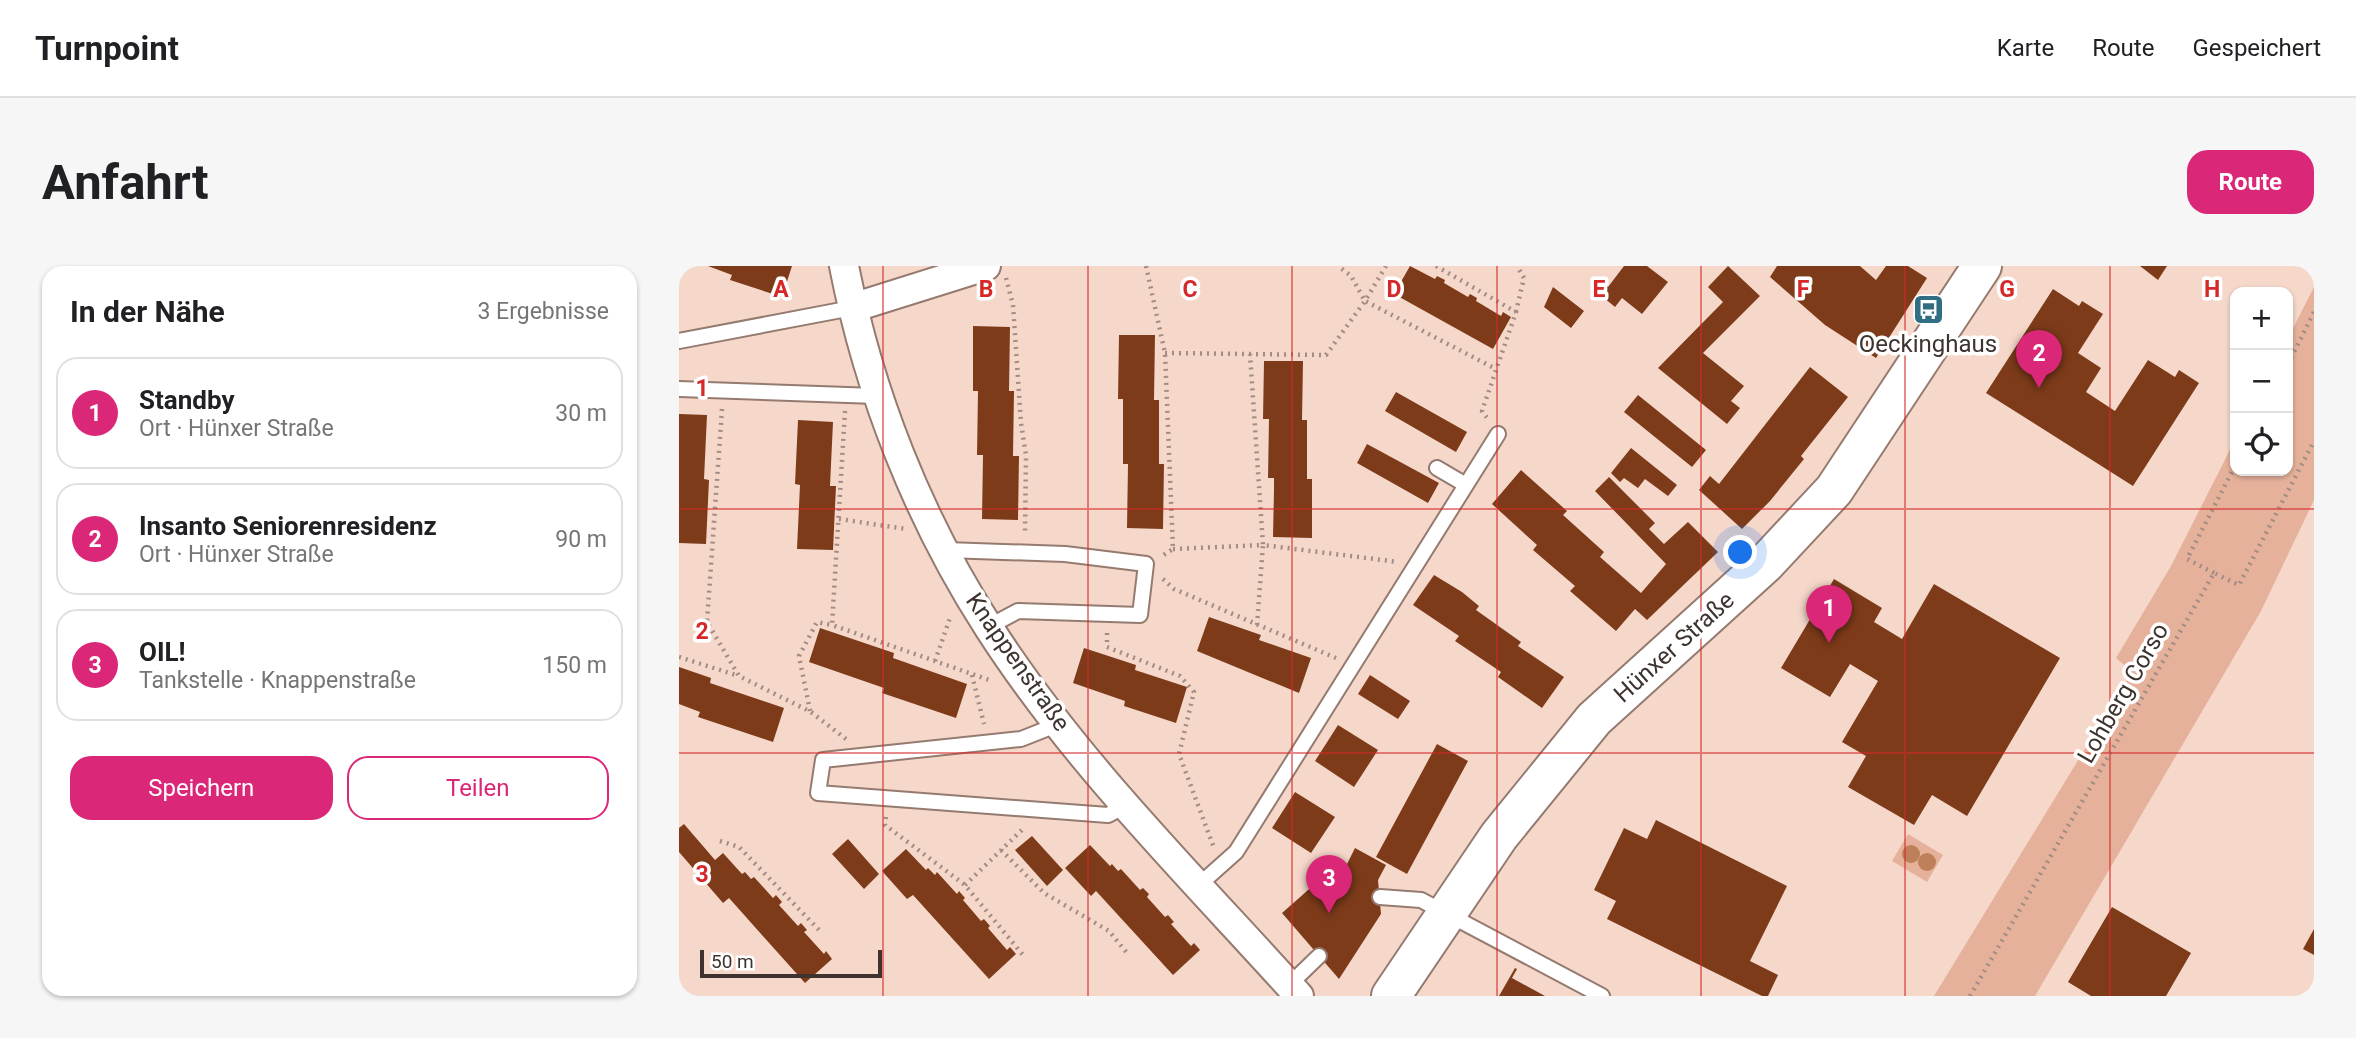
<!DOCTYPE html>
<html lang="de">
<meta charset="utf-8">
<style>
:root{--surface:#fff;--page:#f6f6f6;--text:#202124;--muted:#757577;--line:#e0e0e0;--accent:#db2777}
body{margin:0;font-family:Roboto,sans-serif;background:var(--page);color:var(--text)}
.controls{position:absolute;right:21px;top:21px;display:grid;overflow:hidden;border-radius:14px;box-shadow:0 2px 5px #0004}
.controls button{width:63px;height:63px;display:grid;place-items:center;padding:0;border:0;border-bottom:2px solid var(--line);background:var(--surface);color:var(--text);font:35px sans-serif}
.scale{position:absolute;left:21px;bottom:18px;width:182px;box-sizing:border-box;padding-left:7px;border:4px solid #3e332e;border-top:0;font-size:19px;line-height:24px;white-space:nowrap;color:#3e332e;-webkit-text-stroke:5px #fff;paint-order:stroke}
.you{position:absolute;left:1062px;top:287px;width:24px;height:24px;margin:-18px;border:5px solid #fff;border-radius:50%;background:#1a73e8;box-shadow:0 0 0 10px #1a73e833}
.badge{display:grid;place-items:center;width:46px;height:46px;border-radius:50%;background:var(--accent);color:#fff;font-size:23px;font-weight:700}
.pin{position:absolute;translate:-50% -58px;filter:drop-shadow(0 2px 4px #0008)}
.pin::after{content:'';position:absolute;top:37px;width:24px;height:21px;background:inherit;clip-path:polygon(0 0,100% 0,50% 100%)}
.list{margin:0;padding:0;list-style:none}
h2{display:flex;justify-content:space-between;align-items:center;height:91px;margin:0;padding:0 28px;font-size:30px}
h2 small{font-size:23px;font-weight:400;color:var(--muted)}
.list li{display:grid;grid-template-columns:46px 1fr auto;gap:21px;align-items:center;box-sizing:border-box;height:112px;margin:0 14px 14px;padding:0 14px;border:2px solid var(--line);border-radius:21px}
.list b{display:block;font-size:26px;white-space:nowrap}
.list p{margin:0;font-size:23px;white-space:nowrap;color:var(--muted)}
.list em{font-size:23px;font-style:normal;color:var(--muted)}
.actions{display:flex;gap:14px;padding:21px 28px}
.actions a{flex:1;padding:16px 0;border:2px solid var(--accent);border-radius:21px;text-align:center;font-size:24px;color:var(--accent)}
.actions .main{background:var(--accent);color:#fff}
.icon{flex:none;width:38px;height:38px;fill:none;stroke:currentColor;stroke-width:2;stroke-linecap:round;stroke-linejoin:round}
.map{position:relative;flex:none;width:1635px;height:730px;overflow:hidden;border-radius:21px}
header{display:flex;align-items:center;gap:42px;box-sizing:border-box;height:98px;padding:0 35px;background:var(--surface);border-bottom:2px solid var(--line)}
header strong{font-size:33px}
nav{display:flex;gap:38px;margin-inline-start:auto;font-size:24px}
.intro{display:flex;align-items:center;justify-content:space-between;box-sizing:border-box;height:168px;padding:0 42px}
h1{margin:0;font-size:49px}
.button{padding:18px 32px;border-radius:21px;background:var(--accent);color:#fff;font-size:24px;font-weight:700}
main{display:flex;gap:42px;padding:0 42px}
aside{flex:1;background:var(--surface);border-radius:21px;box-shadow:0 2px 5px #0004}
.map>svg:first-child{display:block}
.green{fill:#e5b19a}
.building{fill:#7d3b1a}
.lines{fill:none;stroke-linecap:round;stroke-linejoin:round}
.service-casing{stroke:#957a6f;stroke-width:18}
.minor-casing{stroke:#957a6f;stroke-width:32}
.secondary-casing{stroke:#957a6f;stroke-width:42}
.path{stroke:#a28c83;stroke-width:4.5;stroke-dasharray:2 5;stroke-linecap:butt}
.service{stroke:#fff;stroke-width:14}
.minor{stroke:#fff;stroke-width:28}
.secondary{stroke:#fff;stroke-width:38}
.tree{fill:#be805b}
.grid{fill:none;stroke:#d62828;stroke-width:2;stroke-opacity:0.55}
.labels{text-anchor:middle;stroke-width:7;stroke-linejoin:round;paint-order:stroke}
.poi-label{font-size:24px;fill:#3e332e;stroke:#fff}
.street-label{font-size:24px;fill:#3e332e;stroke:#fff}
.grid-label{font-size:23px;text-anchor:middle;font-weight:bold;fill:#d62828;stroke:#fff;stroke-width:7;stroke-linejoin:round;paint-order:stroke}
</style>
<header>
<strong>Turnpoint</strong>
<nav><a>Karte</a><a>Route</a><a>Gespeichert</a></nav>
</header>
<div class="intro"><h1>Anfahrt</h1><a class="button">Route</a></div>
<main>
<aside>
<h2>In der Nähe<small>3 Ergebnisse</small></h2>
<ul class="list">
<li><span class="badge">1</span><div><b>Standby</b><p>Ort · Hünxer Straße</p></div><em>30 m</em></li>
<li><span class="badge">2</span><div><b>Insanto Seniorenresidenz</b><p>Ort · Hünxer Straße</p></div><em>90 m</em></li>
<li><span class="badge">3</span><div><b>OIL!</b><p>Tankstelle · Knappenstraße</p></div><em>150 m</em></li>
</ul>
<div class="actions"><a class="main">Speichern</a><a>Teilen</a></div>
</aside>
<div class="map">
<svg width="1635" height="730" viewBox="0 0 1635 730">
<rect width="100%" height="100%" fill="#f6d8cb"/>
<path class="green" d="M1635,21v213l-53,111 -226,385h-101l198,-324 -16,-14 55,-92 64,-126v31h53v-133z
M1229,568l35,21 -16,27 -35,-21z"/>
<path class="building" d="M29,0h84l-10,31 -52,-17 2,-5z
M731,0l25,13 2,-3 8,4 -1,3 24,14 2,-3 7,4 -1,3 25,15 2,-4 8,5 -18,32 -99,-55z
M945,0h23l21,16 -26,32 -20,-16 -7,9 -17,-14 7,-8 3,2z
M1049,0l32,30 -57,57 41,33 -13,15 9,7 -13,16 -69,-56 65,-66 -15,-15z
M1098,0h83l16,14 10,-14h22l19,12 -51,80 -51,-33 -55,-48z
M1461,0h27l-9,14z
M874,21l31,24 -13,17 -27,-21z
M1374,23l26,17 3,-5 21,13 -25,39 23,15 -15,24 29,19 33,-51 27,17 4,-7 20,13 -66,103 -147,-93z
M294,60l37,1 -1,64h5l-1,65h6l-1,64 -36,-1 1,-64h-6l1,-64h-5z
M440,69h36l-1,65h5v64h5l-1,65 -36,-1 1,-64h-5v-65h-5z
M585,95h39l-1,59h5v59h5v59l-39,-1 1,-48v-11h-6l1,-59h-6z
M1131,101l38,30 -47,59 3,3 -34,42 -28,28 -43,-39 11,-14 9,8z
M717,126l71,40 -11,20 -71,-41z
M959,129l68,55 -14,17 -68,-55z
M0,148l28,1 -3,64 5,1 -3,64 -27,-1z
M119,154l35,2 -3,64h6l-3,64 -36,-1 3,-64 -5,-1z
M688,178l72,39 -11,20 -71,-40z
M952,182l46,37 -9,11 -23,-17 -7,9 -14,-10 -4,4 -9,-9z
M842,204l46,41 -4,4 41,37 -4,5 41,36 25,-29 -71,-73 14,-14 46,46 -6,6 15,15 24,-22 30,30 -71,68 -12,-11 -19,22 -46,-40 5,-5 -42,-36 4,-5 -45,-41z
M755,309l28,17 17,14 -3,4 45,32 -3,4 46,31 -22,31 -44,-31 3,-5 -46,-31 4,-5 -46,-31z
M1155,313l48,29 -8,14 28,17 32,-55 126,74 -93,158 -35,-21 -18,30 -66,-38 18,-31 -24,-14 36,-61 -28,-17 -20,33 -49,-29z
M530,351l52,18 -2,5 52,18 -12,35 -102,-42z
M141,362l74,25 -1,5 74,26 -11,34 -74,-25 2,-5 -75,-26z
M405,382l52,17 -1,5 52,17 -11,36 -52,-17 1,-5 -52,-18z
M0,401l32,11 -1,5 74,25 -11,34 -75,-25 2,-5 -21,-8z
M691,409l40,26 -12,18 -40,-25z
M659,459l40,25 -24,37 -39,-26z
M758,478l31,17 -61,113 -31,-17z
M616,526l40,25 -24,36 -39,-25z
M977,554l131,66 -37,75 28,14 -10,21h-6l-155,-77 9,-18 -22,-11 30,-62 23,11z
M5,558l31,36 8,-7 19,21 3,-2 6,7 3,-2 19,21 3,-3 6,7 -3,3 19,21 3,-3 6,7 -3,2 20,22 2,-3 6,8 -27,24 -76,-85 -6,5 -44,-51v-24z
M353,570l31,34 -16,16 -32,-36z
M169,573l31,35 -15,15 -32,-35z
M411,579l20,21 2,-2 6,7 3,-2 19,21 3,-2 6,6 -2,3 18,20 3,-2 6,7 -3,2 20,22 3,-3 6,7 -27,25 -77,-84 -5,5 -26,-28z
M676,582l31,17 -8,15 3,34 -42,65 -57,-66 59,-52 6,3z
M227,583l20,21 2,-2 7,7 2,-3 20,22 2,-3 6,7 -2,2 18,21 3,-2 6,7 -2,2 19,22 3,-3 6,7 -27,25 -76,-84 -6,4 -25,-28z
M1433,641l79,46 -25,43h-75l-23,-14z
M1635,663v26l-11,-6z
M836,702l2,1 -5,9 33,18h-46z"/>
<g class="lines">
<defs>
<path id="service" d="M0,75l173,-33
M0,123l197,7
M758,202l29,17
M267,284l119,4 81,10 -6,51 -122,-4 -30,16
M380,458l-38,15 -198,21 -5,33 290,22 19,-10
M520,619l37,-33 262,-418
M701,631l41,3 181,96
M610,719l30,-29"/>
<path id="minor" d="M165,0c25,127 74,252 145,362 86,134 203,249 310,368
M173,42l134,-42"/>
<path id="secondary" d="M712,730l108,-160 95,-117 171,-155 69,-74 148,-224"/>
</defs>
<use href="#service" class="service-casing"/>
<use href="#minor" class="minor-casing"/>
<use href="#secondary" class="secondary-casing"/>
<path class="path" d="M467,0l19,87 8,196 -11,7
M707,0l-21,35 131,68
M757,0l80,46 -34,99 6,8
M327,12l7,27 8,118 5,32 -1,79
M837,46l8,-34 -7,-12
M486,87l161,2 39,-54 -14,-25 -13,-10
M1609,98l26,-52
M43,143l-15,213 32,54 72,36 35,27
M166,145l-13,214 160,56
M160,253l67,10
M494,283l90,-4 -13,-191
M1535,307l-27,-14 48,-93
M484,313l11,10 162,69
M578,359l6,-80 135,17
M428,367v14l73,29 14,16 -15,62 35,94
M0,391l60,19
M256,395l16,-46
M293,409l12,49
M131,445l-11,-55 18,-34 15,3
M207,551l-1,8 80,60 58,70
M41,575l19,6 83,86
M322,584l43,43 65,38 18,22
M286,619l60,-58
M1291,730l244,-423 25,12 75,-144"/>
<use href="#service" class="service"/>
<use href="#minor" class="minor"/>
<use href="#secondary" class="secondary"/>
</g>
<g class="tree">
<circle cx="1232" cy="588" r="9"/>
<circle cx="1248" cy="596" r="9"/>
</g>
<path class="grid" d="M204,0v730M409,0v730M613,0v730M818,0v730M1022,0v730M1226,0v730M1431,0v730M0,243h1635M0,487h1635"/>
<defs>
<symbol id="bus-square" viewBox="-11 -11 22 22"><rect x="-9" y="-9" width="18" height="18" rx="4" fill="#316e84" stroke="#fff"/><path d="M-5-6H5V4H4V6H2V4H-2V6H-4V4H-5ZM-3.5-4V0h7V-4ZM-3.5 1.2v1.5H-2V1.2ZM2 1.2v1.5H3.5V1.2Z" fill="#fff"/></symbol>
</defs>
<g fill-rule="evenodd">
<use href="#bus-square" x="1232" y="26" width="35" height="35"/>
</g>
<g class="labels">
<g class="poi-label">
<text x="1249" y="86">Oeckinghaus</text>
</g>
<g class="street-label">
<text transform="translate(995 381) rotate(-42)" y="8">Hünxer Straße</text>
<text transform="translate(339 396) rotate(55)" y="8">Knappenstraße</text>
<text transform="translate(1444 427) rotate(-60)" y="8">Lohberg Corso</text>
</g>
</g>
<g class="grid-label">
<text x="102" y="31">A</text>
<text x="307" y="31">B</text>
<text x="511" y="31">C</text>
<text x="715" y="31">D</text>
<text x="920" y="31">E</text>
<text x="1124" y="31">F</text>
<text x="1328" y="31">G</text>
<text x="1533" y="31">H</text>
<text x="23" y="130">1</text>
<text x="23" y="373">2</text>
<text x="23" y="616">3</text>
</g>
</svg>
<div class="controls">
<button>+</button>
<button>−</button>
<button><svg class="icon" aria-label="locate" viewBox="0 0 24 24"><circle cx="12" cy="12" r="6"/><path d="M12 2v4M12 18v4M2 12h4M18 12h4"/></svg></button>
</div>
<div class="scale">50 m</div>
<div class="you"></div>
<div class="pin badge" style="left:1150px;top:377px">1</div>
<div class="pin badge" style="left:1360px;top:122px">2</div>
<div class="pin badge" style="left:650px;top:647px">3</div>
</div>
</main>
